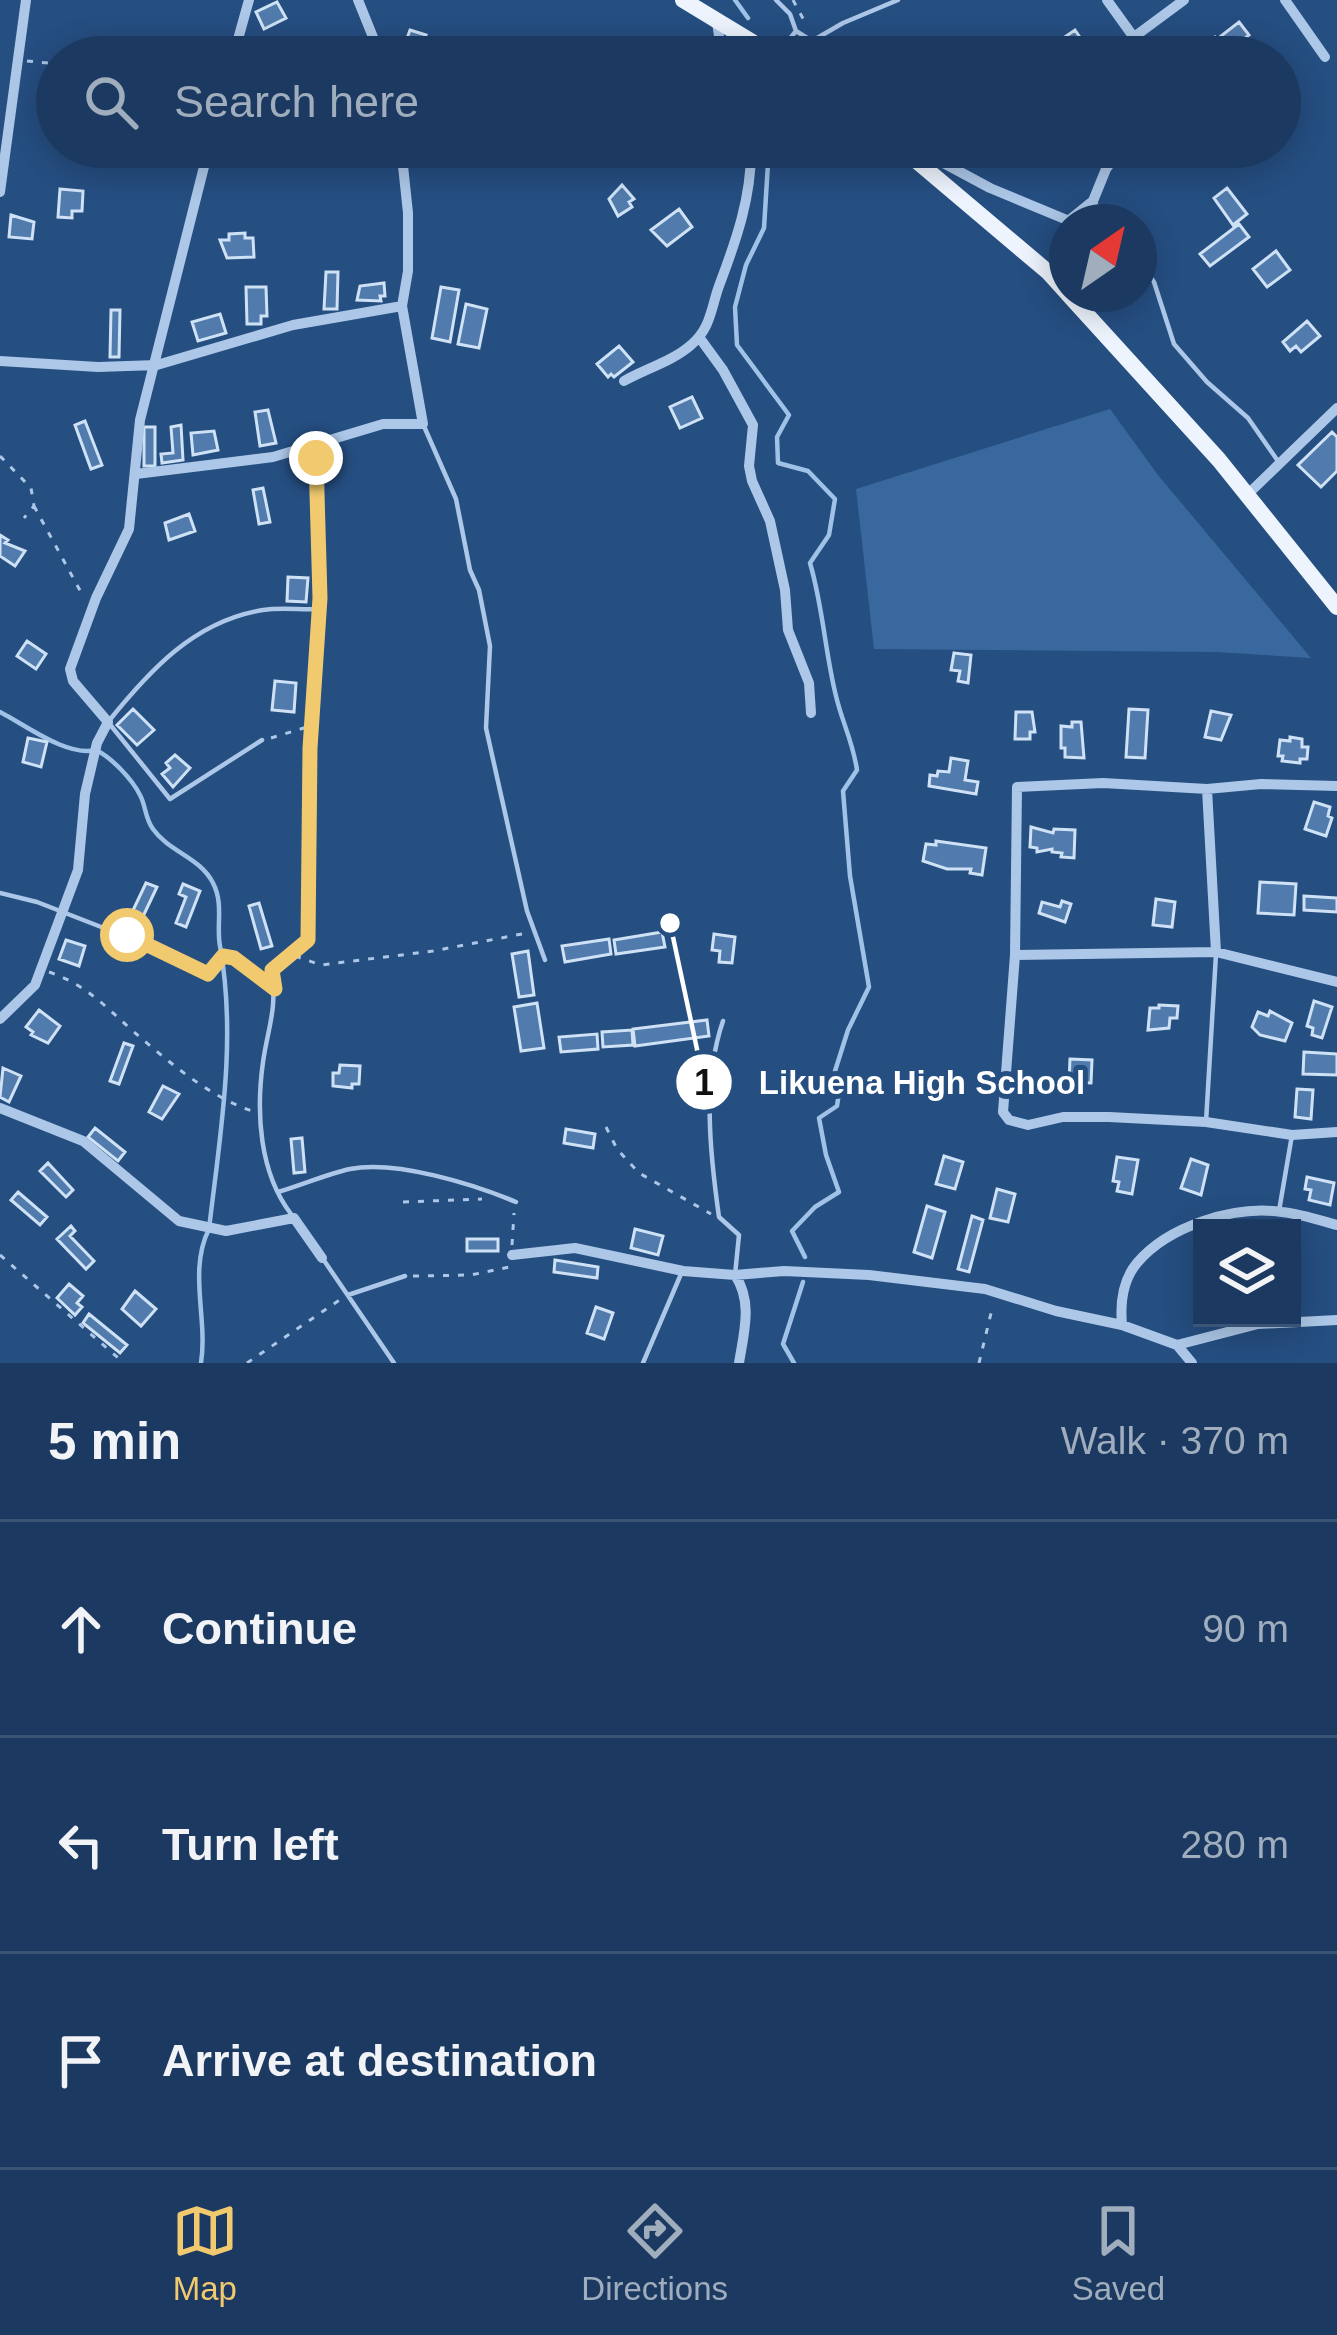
<!DOCTYPE html>
<meta charset="utf-8">
<style>
:root{--surface:#1c3a61;--page:#254167;--text:#f1f3f6;--muted:#a0adbd;--line:#3a5476;--accent:#f1ca70}
body{margin:0;font-family:Arial,sans-serif;background:var(--page);color:var(--text)}
.controls{position:absolute;right:36px;bottom:36px;display:grid;overflow:hidden;border-radius:0px;box-shadow:0 6px 30px #0003}
.controls button{width:108px;height:108px;display:grid;place-items:center;padding:0;border:0;border-bottom:3px solid var(--line);background:var(--surface);color:var(--text);font:60px sans-serif}
.compass{position:absolute;left:1049px;top:204px;width:108px;height:108px;border-radius:50%;background:var(--surface);box-shadow:0 6px 30px #0003;rotate:34deg}
.stop{position:absolute;width:36px;height:36px;margin:-27px;border:9px solid #f1ca70;border-radius:50%;background:#fff}
.stop.end{background:#f1ca70;border-color:#fff;box-shadow:0 3px 12px #0008}
.list{margin:0;padding:0;list-style:none}
h2{display:flex;justify-content:space-between;align-items:center;height:156px;margin:0;padding:0 48px;font-size:51px}
h2 small{font-size:39px;font-weight:400;color:var(--muted)}
.list li{display:grid;grid-template-columns:78px 1fr auto;gap:36px;align-items:center;box-sizing:border-box;height:216px;padding:0 48px;border-top:3px solid var(--line)}
.list b{display:block;font-size:45px;white-space:nowrap}
.list em{font-size:39px;font-style:normal;color:var(--muted)}
.icon{flex:none;width:66px;height:66px;fill:none;stroke:currentColor;stroke-width:2;stroke-linecap:round;stroke-linejoin:round}
.map{position:relative;flex:none;width:1337px;height:1363px;overflow:hidden}
.search{position:absolute;background:var(--surface);box-shadow:0 6px 30px #0003;left:36px;right:36px;top:36px;height:132px;display:flex;align-items:center;gap:30px;box-sizing:border-box;padding:0 42px;border-radius:66px;color:var(--muted);font-size:45px}
.sheet{height:804px;background:var(--surface)}
nav{display:flex;justify-content:space-around;align-items:center;box-sizing:border-box;height:168px;border-top:3px solid var(--line);background:var(--surface);font-size:33px;color:var(--muted)}
nav a{display:grid;justify-items:center;gap:6px}
nav .on{color:var(--accent)}
.map>svg:first-child{display:block}
.green{fill:#39689e}
.lines{fill:none;stroke-linecap:round;stroke-linejoin:round}
.stream{stroke:#a0c2e7;stroke-width:4.5}
.building{fill:#517bac;stroke:#cfe1f5;stroke-width:3}
.path{stroke:#acc7e7;stroke-width:3;stroke-dasharray:6 9;stroke-linecap:butt}
.lane{stroke:#acc7e7;stroke-width:4.5}
.street{stroke:#acc7e7;stroke-width:10}
.primary{stroke:#edf4fd;stroke-width:16}
.route{stroke:#f1ca70;stroke-width:15}
.leader{fill:none;stroke:#fff;stroke-width:4.5}
.callout-dot{fill:#fff;stroke:#254e81;stroke-width:4.5}
.mark-label{font-size:36px;text-anchor:middle;font-weight:bold;fill:#111}
.callout-label{font-size:33px;text-anchor:middle;font-weight:bold;fill:#fff;stroke:#254e81;stroke-width:10;stroke-linejoin:round;paint-order:stroke}
</style>
<div class="map">
<svg width="1337" height="1363" viewBox="0 0 1337 1363">
<rect width="100%" height="100%" fill="#254e81"/>
<path class="green" d="M1110,409l48,66 153,183 -94,-6 -343,-3 -18,-160z"/>
<g class="lines">
<path class="stream" d="M735,0l13,18
M749,53v4
M769,147l-5,81 -18,37 -11,42 2,38 52,70 -12,22 1,26 30,8 27,28 -6,36 -19,28c13,44 15,89 26,133 6,26 17,46 21,74l-14,21 7,85 19,111 -21,43 -13,41 5,15 -3,20 -18,12 7,37 13,37 -24,15 -23,24 13,26
M0,712c27,14 67,45 96,38 16,8 36,29 44,45 6,11 5,24 13,34 16,23 47,28 60,54 11,21 3,43 7,63 17,94 0,189 -11,283 -21,42 -1,89 -8,134
M794,1363l-11,-19 20,-62"/>
</g>
<path class="building" d="M277,2l9,16 -22,11 -8,-17z
M1239,22l10,13 -18,14 -10,-13z
M410,30l16,5 -4,10 10,3 -3,9 -28,-2z
M1075,30l11,16 -16,11 -11,-16z
M1215,37l11,13 -10,7h-27z
M363,39l3,11 -47,7 -1,-7z
M347,147h43v6l-33,1v9l-10,1z
M622,185l12,14 -5,3 3,5 -14,9 -9,-17z
M1227,188l20,26 -14,11 -19,-27z
M60,189l23,2 -1,20h-10v7l-14,-1z
M679,209l13,18 -25,19 -16,-16z
M11,215l23,7 -2,17 -23,-2z
M1239,224l10,13 -39,29 -10,-12z
M245,233v5h8l1,19 -27,1 -7,-18h9v-6z
M1276,251l14,19 -23,17 -14,-18z
M326,272h12l-1,37h-13z
M384,283l1,13h-5l1,5 -24,-1 3,-14z
M246,287h20l1,29h-6v8h-14z
M441,287l18,3 -9,52 -18,-4z
M466,304l21,5 -8,39 -21,-4z
M111,310h9l-1,47h-9z
M220,314l6,19 -28,8 -6,-19z
M1307,321l13,15 -19,16 -5,-6 -6,5 -7,-9z
M619,346l14,16 -19,15 -3,-3 -3,3 -11,-13z
M692,397l10,21 -22,10 -10,-21z
M268,410l8,33 -16,3 -5,-34z
M85,421l17,44 -11,4 -16,-44z
M181,425l2,35 -21,3 -1,-9 12,-1 -2,-26z
M144,427h11v39h-11z
M214,431l4,19 -25,5 -2,-22z
M1332,432l5,5v34l-16,16 -23,-22z
M263,488l7,34 -11,2 -6,-34z
M189,514l6,17 -26,9 -4,-17z
M0,535l8,5 -3,3 20,8 -10,15 -15,-10z
M288,577l20,1 -2,24 -19,-1z
M27,641l19,13 -10,15 -19,-13z
M954,653l17,2 -3,28 -10,-2 2,-10 -9,-1z
M275,681l21,2 -2,29 -22,-2z
M133,709l21,21 -17,15 -20,-20z
M1129,709l19,1 -3,48 -19,-1z
M1211,711l20,4 -10,25 -16,-3z
M1016,712h16l3,20h-5v7h-15z
M1072,722h9l3,36 -19,-1v-9h-4v-22l11,1z
M1290,737l12,2v8h6l-1,12h-7v4l-18,-2 1,-5h-5l2,-16 10,1z
M28,738l19,4 -6,25 -18,-5z
M175,755l15,13 -17,19 -11,-13 8,-6 -4,-5z
M951,758l17,3 -3,19 13,2 -2,12 -47,-8 1,-11 7,1 1,-5 11,1z
M1314,802l16,5 -2,9 4,2 -6,18 -21,-7z
M1031,827l22,6 1,-4 21,1 -1,28 -13,-1 1,-4 -10,-1v-3l-15,3v-4l-7,-1z
M936,841l50,7 -4,27 -12,-2 1,-4h-24l-24,-8 3,-17 10,1z
M1260,882l36,2 -2,31 -36,-2z
M146,883l11,4 -20,42 -11,-4z
M183,884l17,7 -14,36 -10,-4 10,-26 -7,-3z
M1304,896l33,2v14l-33,-2z
M1156,899l19,3 -3,25 -19,-2z
M1062,901l9,3 -6,18 -26,-9 3,-11 18,5z
M259,903l13,43 -11,3 -12,-43z
M662,932l3,15 -49,7 -2,-14z
M714,934l21,3 -3,26 -13,-1 1,-11 -8,-1z
M609,939l2,15 -46,8 -3,-16z
M66,940l19,6 -6,20 -20,-7z
M528,951l6,44 -15,2 -7,-43z
M1314,1001l18,6 -10,31 -10,-3 1,-7 -6,-2z
M537,1003l7,45 -23,3 -7,-44z
M1159,1005l19,1 -1,12h-7l-1,10 -21,2 2,-22h9z
M39,1010l21,16 -12,17 -17,-8 2,-3 -7,-5z
M1270,1011l22,12 -7,18 -25,-6 -8,-8 6,-15 10,4z
M707,1020l2,16 -74,10 -2,-17z
M632,1030l1,15 -30,2 -1,-15z
M597,1034l1,15 -37,3 -2,-15z
M124,1043l9,3 -14,38 -9,-3z
M1304,1052l33,2v21l-34,-1z
M1070,1059l22,1 -1,23 -22,-1z
M340,1065l20,1 -1,18h-7v4l-19,-2v-13h6z
M3,1068l18,8 -12,26 -9,-5z
M163,1086l16,8 -17,25 -13,-7z
M1297,1089l16,1 -2,29 -16,-2z
M95,1128l30,24 -7,9 -30,-24z
M566,1129l29,5 -2,14 -29,-5z
M302,1138l3,34 -11,1 -3,-34z
M944,1156l19,6 -8,27 -19,-5z
M1117,1157l21,3 -6,34 -15,-3 2,-9 -6,-1z
M1191,1159l17,6 -7,30 -20,-7z
M48,1163l25,27 -7,7 -26,-26z
M1307,1177l27,6 -4,22 -21,-5 2,-10 -6,-1z
M997,1189l18,5 -7,28 -18,-4z
M18,1192l29,25 -7,8 -29,-25z
M927,1206l18,6 -13,46 -18,-6z
M972,1216l11,4 -14,52 -11,-3z
M71,1226l4,5 -5,5 24,25 -8,8 -29,-30z
M635,1229l28,7 -5,19 -27,-7z
M467,1239h31v12h-31z
M555,1260l43,7 -1,11 -43,-6z
M69,1284l14,12 -6,7 5,4 -7,8 -18,-17z
M135,1291l21,18 -15,17 -19,-17z
M596,1307l17,6 -9,26 -17,-6z
M89,1314l38,31 -7,8 -37,-30z"/>
<g class="lines">
<path class="path" d="M793,0l13,24
M27,61l30,3
M0,456l31,32 3,18 -10,12
M34,506l49,90
M271,738l36,-11
M295,956l26,9 112,-14 94,-18
M175,957l33,16 15,-17 11,2 31,23
M280,963l28,-23 4,-211
M49,972c36,12 57,35 85,60 35,30 74,64 118,79
M606,1127l11,22 22,24 72,41
M403,1202l79,-3
M512,1245l2,-32
M0,1255l124,108
M413,1276l58,-1 38,-8
M247,1363l94,-64
M979,1363l14,-58"/>
<path class="lane" d="M776,0l14,14 6,17 -17,21
M796,31l16,10 31,-18 55,-23
M1093,201l17,21
M1139,261l15,21 20,62 33,38 41,36 32,46
M423,424l33,75 14,71 9,20 11,56 -4,82 41,183 18,49
M313,721l7,-123 -5,-105 3,-45
M262,740l-92,59 -62,-77c41,-51 86,-101 155,-112 18,-3 38,0 56,-1
M0,893l37,9 131,51
M271,970c7,38 -3,57 -8,92 -7,50 -4,110 28,152
M723,1021c-21,61 -13,132 -4,196l20,18 -4,40
M1206,1122l10,-168
M278,1192c24,-7 49,-18 72,-23 46,-9 123,15 166,33
M1279,1211l13,-76
M323,1259l71,104
M348,1295l57,-19
M643,1363l38,-89"/>
<path class="street" d="M358,0l23,57
M1107,0l41,57
M1285,0l40,57
M717,22l5,35
M1134,37l50,-37
M233,57l16,-57
M926,167l10,-8 54,29 77,32
M0,192l26,-192
M1067,222l26,-21 13,-32 16,-22
M1048,272l14,-15 5,-32
M699,337l24,33 30,55 -4,41 3,15 18,40 15,69 3,40 21,53 2,30
M0,361l98,6 59,-2 136,-40 109,-19
M624,381c21,-12 49,-20 67,-36 20,-17 20,-37 28,-59 17,-45 33,-90 32,-139
M136,474l137,-17 110,-33h40l-21,-118 6,-35v-58l-7,-66
M1246,496l91,-88
M1337,786l-76,-2 -54,5 -104,-6 -86,4 -2,168 -12,157 6,8 19,5 35,-8h46l97,5 86,13 45,-3
M1207,789l9,163
M1015,955l201,-3 121,30
M0,1019l35,-34 43,-115 7,-76 12,-51 11,-21 -35,-41 -3,-12 26,-71 33,-69 11,-109 69,-273
M0,1108l83,33 96,80 47,10 68,-13 28,40
M512,1255l63,-7 108,23 52,4 49,-4 85,4 116,14 71,22 66,14 55,20 81,-21 79,-4
M735,1275c18,27 9,57 4,88
M1122,1325c-2,-22 0,-44 15,-62 31,-37 98,-58 145,-51 19,2 37,8 55,13
M1177,1345l15,18"/>
<path class="primary" d="M683,0l94,57
M900,147l148,125 19,21
M1068,294l151,166 118,147"/>
</g>
<g class="lines">
<path class="route" d="M127,935l81,39 15,-18 11,2 41,31 -3,-19 36,-30 2,-192 10,-150 -4,-140"/>
</g>
<path class="leader" d="M670 923L704 1082"/>
<g class="callout-dot">
<circle cx="670" cy="923" r="12"/>
<circle cx="704" cy="1082" r="30"/>
</g>
<g class="mark-label">
<text x="704" y="1095">1</text>
</g>
<g class="callout-label">
<text x="922" y="1094">Likuena High School</text>
</g>
</svg>
<div class="controls">
<button><svg class="icon" aria-label="layers" viewBox="0 0 24 24"><path d="M12 4l9 5-9 5-9-5zM3 14l9 5 9-5"/></svg></button>
</div>
<svg class="compass" viewBox="-18 -18 36 36"><path d="M0-13l5 13h-10z" fill="#e53935"/><path d="M0 13l5-13h-10z" fill="#a0adbd"/></svg>
<div class="stop" style="left:127px;top:935px"></div>
<div class="stop end" style="left:316px;top:458px"></div>
<div class="search"><svg class="icon" aria-label="search" viewBox="0 0 24 24"><circle cx="10" cy="10" r="6"/><path d="M15 15l6 6"/></svg>Search here</div>
</div>
<section class="sheet">
<h2>5 min<small>Walk · 370 m</small></h2>
<ul class="list">
<li><svg class="icon" aria-label="ahead" viewBox="0 0 24 24"><path d="M12 20V5M6 11l6-6 6 6"/></svg><div><b>Continue</b></div><em>90 m</em></li>
<li><svg class="icon" aria-label="left" viewBox="0 0 24 24"><path d="M17 20v-9H6M10 6l-5 5 5 5"/></svg><div><b>Turn left</b></div><em>280 m</em></li>
<li><svg class="icon" aria-label="arrive" viewBox="0 0 24 24"><path d="M6 21V4h12l-3 4 3 4H6"/></svg><div><b>Arrive at destination</b></div></li>
</ul>
</section>
<nav>
<a class="on"><svg class="icon" aria-label="map" viewBox="0 0 24 24"><path d="M3 6l6-2 6 2 6-2v14l-6 2-6-2-6 2zM9 4v14M15 6v14"/></svg>Map</a>
<a><svg class="icon" aria-label="directions" viewBox="0 0 24 24"><path d="M12 3l9 9-9 9-9-9zM9 14v-3h6M13 9l2 2-2 2"/></svg>Directions</a>
<a><svg class="icon" aria-label="saved" viewBox="0 0 24 24"><path d="M7 4h10v16l-5-4-5 4z"/></svg>Saved</a>
</nav>
